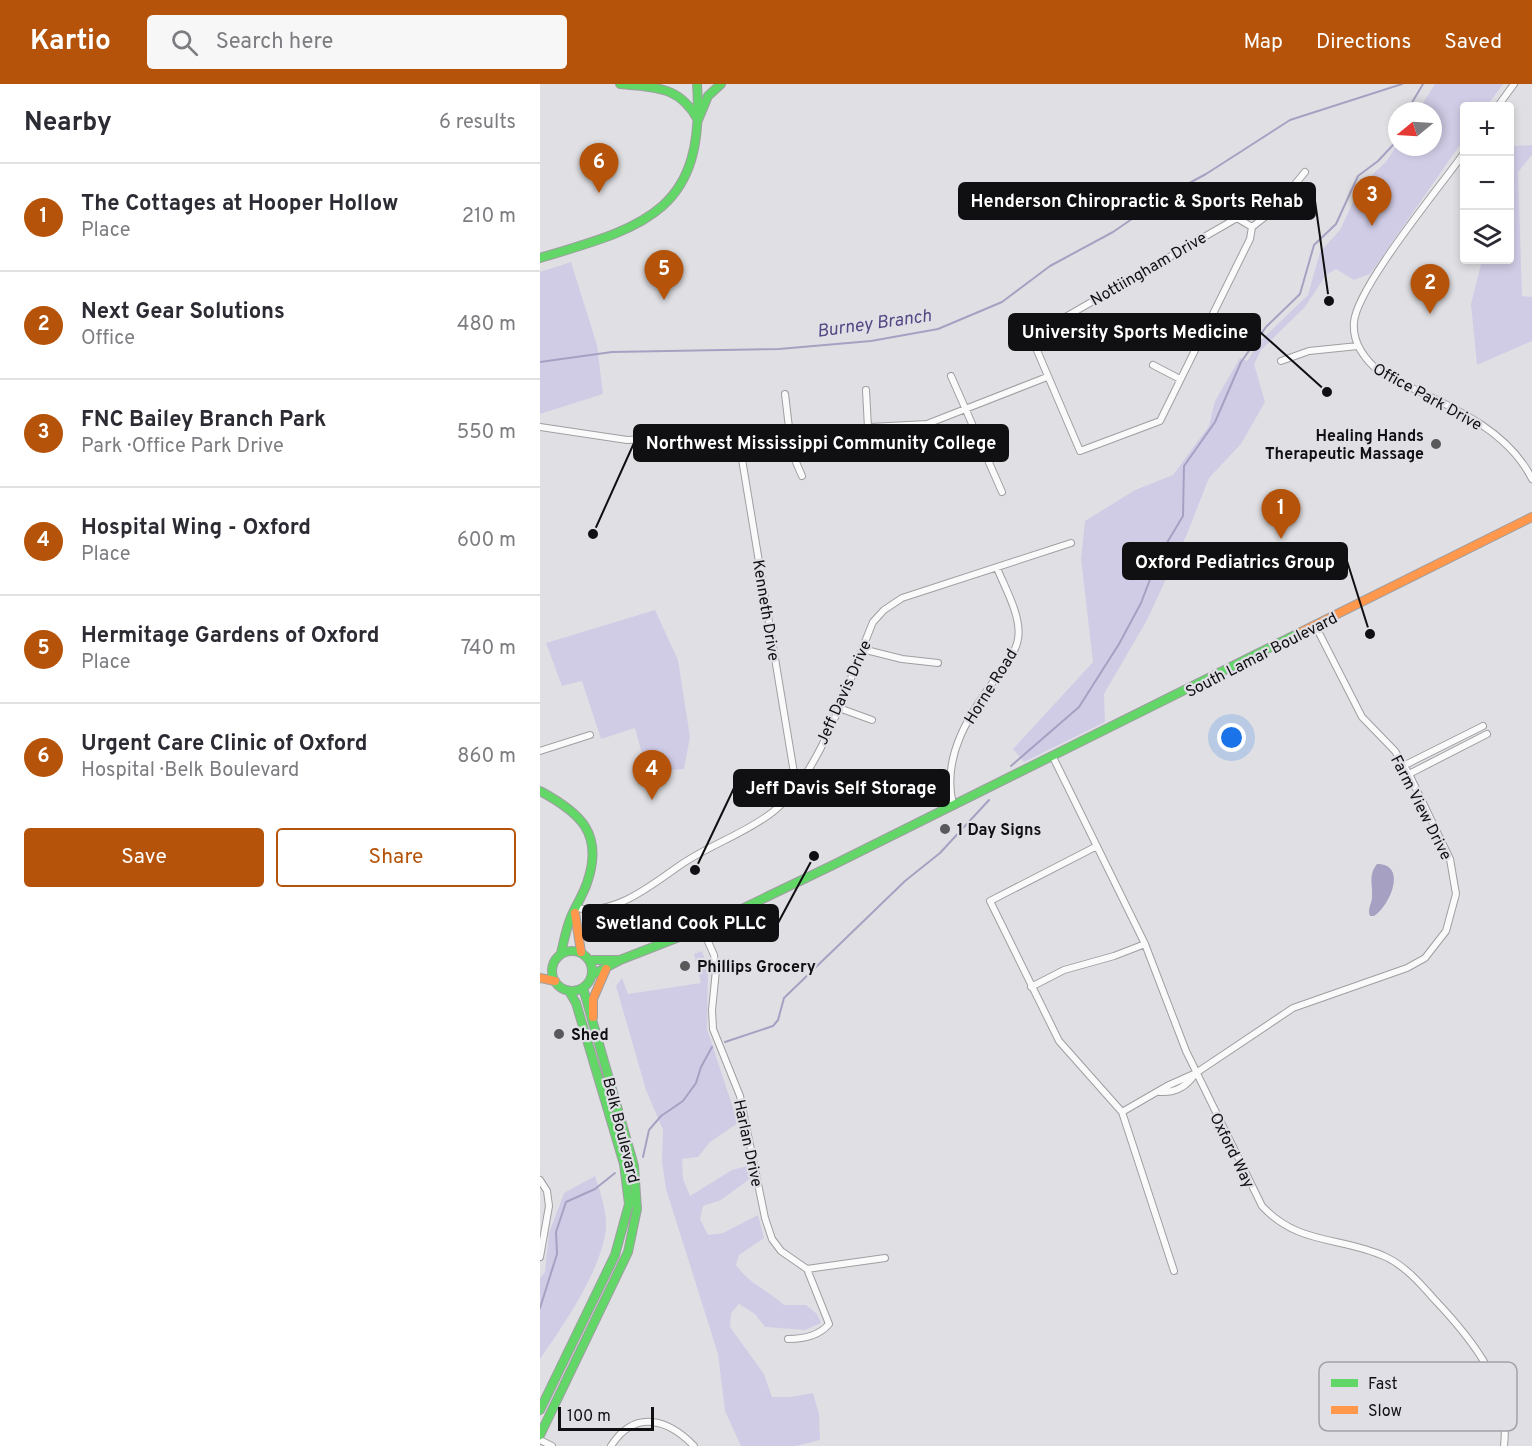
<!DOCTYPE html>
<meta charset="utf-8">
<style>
:root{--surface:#fff;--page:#f7f7f7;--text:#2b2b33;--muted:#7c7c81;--line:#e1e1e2;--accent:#b45309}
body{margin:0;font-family:Overpass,sans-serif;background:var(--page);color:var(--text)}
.controls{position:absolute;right:18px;top:18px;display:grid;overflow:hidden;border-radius:6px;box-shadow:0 3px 9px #0003}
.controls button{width:54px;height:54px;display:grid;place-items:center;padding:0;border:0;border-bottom:2px solid var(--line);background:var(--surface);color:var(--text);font:30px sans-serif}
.compass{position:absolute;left:848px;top:18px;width:54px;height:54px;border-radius:50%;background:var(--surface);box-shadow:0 3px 9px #0003;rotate:252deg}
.scale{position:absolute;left:18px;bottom:15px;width:96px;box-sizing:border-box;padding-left:6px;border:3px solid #101012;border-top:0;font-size:16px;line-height:21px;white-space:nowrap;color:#101012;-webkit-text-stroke:4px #dfdfe5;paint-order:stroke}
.you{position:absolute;left:692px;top:654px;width:21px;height:21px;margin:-15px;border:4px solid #fff;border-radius:50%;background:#1a73e8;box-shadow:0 0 0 9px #1a73e833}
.badge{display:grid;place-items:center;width:39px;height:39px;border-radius:50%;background:var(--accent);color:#fff;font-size:20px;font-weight:700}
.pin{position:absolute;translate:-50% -50px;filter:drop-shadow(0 2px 3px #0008)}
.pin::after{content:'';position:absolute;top:32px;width:21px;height:18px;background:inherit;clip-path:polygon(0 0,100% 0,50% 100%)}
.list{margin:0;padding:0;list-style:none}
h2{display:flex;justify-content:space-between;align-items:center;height:78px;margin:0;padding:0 24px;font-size:26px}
h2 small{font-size:20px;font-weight:400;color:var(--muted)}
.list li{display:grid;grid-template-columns:39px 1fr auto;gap:18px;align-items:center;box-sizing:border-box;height:108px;padding:0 24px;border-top:2px solid var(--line)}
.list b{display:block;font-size:22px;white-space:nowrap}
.list p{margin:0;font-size:20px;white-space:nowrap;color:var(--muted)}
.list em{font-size:20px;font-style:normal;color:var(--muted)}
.actions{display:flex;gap:12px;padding:18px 24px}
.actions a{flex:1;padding:14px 0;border:2px solid var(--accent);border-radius:6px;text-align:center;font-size:21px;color:var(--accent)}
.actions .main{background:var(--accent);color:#fff}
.icon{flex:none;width:33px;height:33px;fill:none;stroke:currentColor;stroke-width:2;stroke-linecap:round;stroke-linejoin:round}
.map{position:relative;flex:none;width:992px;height:1362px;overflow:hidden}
header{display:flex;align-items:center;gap:36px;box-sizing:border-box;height:84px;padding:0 30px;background:var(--accent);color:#fff}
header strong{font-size:28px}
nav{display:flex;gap:33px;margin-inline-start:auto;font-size:21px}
.search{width:420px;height:54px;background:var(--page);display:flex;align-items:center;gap:15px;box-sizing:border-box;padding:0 21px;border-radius:6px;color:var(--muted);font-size:22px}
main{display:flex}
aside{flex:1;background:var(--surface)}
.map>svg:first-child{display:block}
.green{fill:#d0cce6}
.water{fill:#a6a1c2}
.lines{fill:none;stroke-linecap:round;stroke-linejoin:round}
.stream{stroke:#a6a1c2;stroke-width:2}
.street-casing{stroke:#9f9fa2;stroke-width:8}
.fast-casing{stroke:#9f9fa2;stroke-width:10}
.slow-casing{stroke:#9f9fa2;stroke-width:10}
.street{stroke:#fafafb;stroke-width:6}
.fast{stroke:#63d668;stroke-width:8}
.slow{stroke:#ff974d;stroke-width:8}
.poi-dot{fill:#59595c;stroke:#dfdfe5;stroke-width:2}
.labels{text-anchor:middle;stroke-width:4.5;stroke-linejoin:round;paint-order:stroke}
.street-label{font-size:16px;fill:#101012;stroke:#dfdfe5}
.poi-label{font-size:16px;font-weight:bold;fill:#101012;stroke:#dfdfe5;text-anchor:start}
.water-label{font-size:18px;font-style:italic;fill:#544784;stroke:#dfdfe5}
.key{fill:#dfdfe5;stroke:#a1a1a6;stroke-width:1.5}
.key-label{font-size:16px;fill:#101012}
.leader{fill:none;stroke:#101012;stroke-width:2}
.callout-dot{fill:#101012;stroke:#dfdfe5;stroke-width:2}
.callout{fill:#101012;stroke:#101012;stroke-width:2}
.callout-label{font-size:18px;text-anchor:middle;font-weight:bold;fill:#fff}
</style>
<header>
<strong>Kartio</strong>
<div class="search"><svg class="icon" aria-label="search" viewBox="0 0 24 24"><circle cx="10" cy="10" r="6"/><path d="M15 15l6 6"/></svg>Search here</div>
<nav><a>Map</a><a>Directions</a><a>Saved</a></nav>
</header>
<main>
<aside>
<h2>Nearby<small>6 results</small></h2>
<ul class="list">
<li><span class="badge">1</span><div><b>The Cottages at Hooper Hollow</b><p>Place</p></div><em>210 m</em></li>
<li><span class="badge">2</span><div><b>Next Gear Solutions</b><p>Office</p></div><em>480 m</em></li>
<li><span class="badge">3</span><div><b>FNC Bailey Branch Park</b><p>Park · Office Park Drive</p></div><em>550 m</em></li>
<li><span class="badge">4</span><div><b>Hospital Wing - Oxford</b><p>Place</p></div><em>600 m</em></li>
<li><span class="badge">5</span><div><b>Hermitage Gardens of Oxford</b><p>Place</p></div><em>740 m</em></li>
<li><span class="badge">6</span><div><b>Urgent Care Clinic of Oxford</b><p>Hospital · Belk Boulevard</p></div><em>860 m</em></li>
</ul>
<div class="actions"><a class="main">Save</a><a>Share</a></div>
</aside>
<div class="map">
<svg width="992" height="1362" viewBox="0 0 992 1362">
<rect width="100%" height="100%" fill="#e0e0e4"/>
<path class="green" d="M895,0h68l-16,22h-23v33l-94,135 -16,6 -18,-11 -10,6 -21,32 -44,43 -7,14 11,38 -24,42 -32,34 -22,56 -40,86 -43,74 1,28 -81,40 -11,-13 80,-87 -12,-103 4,-38 50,-31 38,-15 36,-49 6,-25 25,-43 7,3 13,-20 48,-46 12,-43 20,-22 21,-45 25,-23 11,-17 36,2v-36h-15z
M992,61v10l-14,17 4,124 10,1v44l-55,24 -6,-61 11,-44h28v-105l4,-9z
M31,178l26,83 6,49 -63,20v-142z
M115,526l23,50 12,77 -6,32 -37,3 -12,-44 -34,11 -19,-58 -20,5 -16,-43z
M162,867l6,18 -1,60 31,94 -28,19 -12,15 -16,2 1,20 7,17 42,-26 15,-4 4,12 -30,22 -18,6 -3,13 8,16 15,-2 35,-18 6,23 -25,17 -3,10c15,20 29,23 48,40h22l11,9 4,9 -16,7 -40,-3 -10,-13 -16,-10 -8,9 -1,14 34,47 8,23h19l22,-4 6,21 1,26 -24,6h-55l-16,-35 -7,-57 -52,-165 -4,-28 1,-31 -17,-40 -30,-104 6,-8 6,16 73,-11 -7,-29z
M55,1092c6,18 14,41 10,59 -7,40 -42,91 -65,124v-81l5,-6 4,-39 15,-40z"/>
<path class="water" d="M837,780c31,0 13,42 -3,52h-4c-3,-8 2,-12 2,-19 1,-13 -4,-22 5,-33z"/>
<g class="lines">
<path class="stream" d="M867,27l16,-27
M0,278l72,-10 167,-3 92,-8 67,-12 64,-27 48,-36 63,-34 54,-37 39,-21 84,-54 112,-36
M471,682l68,-59 40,-63 22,-41 18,-47 24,-40 1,-50 31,-44 26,-60 25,-35 34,-33 14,-49 22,-21 22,-48 20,-15 15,-16 4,-11
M185,958l48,-16 5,-6 6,-22 121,-117 35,-28 49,-53
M103,1073l6,-27 12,-14 22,-15 13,-18 5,-16 11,-20
M0,1224l17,-54 -1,-22 10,-30 29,-13 20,-16"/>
<defs>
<path id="street" d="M958,22l16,-22
M924,69c-24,34 -107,134 -110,169 -2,22 11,38 27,51 52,27 123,49 151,106
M697,134l15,9 -2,12 -90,182 -80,30 -44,-103v-14z
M712,143l22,-17 31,-38
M741,277l28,-10 49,-5
M613,281l27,14
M411,292l51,116
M326,306l2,38
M245,310l7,59 10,23
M0,343l87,13 300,-16 120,-47
M198,351l58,350
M322,565l40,10 36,4
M299,624l33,12
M0,667l50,-16
M513,673l92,187 41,107 76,155c37,40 79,30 124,51 19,9 34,26 48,42 38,40 77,87 70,147
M863,682l80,-40
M869,690l78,-40
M413,721c-12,-50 17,-91 45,-130 8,-11 18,-23 20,-36 4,-22 -13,-51 -21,-71
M557,762l-107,55 69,140 63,71 52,159
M37,824c37,8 73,-22 102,-42 28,-20 63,-31 91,-52 51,-37 79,-135 103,-192l11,-12 18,-12 169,-55
M162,844l12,27 2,15 -4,40 1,19 27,67 25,122 7,21 9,12 26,18 78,-11
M491,903l33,-17 50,-14 31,-12
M620,1008c16,1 27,-6 35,-18
M582,1028l45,-26 29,-13 97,-65 114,-40 18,-10 21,-27 10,-37 -6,-35 -41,-85 -14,-23 -33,-34 -46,-90
M0,1096l7,11 2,15 -9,51
M248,1255c16,0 31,-3 41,-15l-22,-55
M0,1356l12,6
M71,1362c24,-37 57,-27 83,0"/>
<path id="fast" d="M80,0c35,4 59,1 78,36
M158,36l10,-24 13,-12
M0,174c104,-31 166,-46 157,-174
M0,707c41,22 64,43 47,92 -4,12 -11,22 -16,34 -5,12 -7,24 -10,36
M12 887a20 20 0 1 1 40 0a20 20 0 1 1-40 0Z
M49,876h30
M52,891l28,-15 82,-32 129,-62 470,-234
M0,1326l75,-155 14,-51 -5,-40 -48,-161 -7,-12
M0,1351l88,-183 9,-43 -3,-43 -51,-178"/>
<path id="slow" d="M761,548l231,-115
M35,829l6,39
M0,894l15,3
M53,933v-18l13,-30"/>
</defs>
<use href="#street" class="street-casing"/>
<use href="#fast" class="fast-casing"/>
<use href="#slow" class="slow-casing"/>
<use href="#street" class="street"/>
<use href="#fast" class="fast"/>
<use href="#slow" class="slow"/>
</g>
<g class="poi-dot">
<circle cx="896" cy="360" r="6"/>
<circle cx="405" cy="745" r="6"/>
<circle cx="145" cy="882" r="6"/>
<circle cx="19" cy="950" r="6"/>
</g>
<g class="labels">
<g class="street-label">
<text transform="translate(608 184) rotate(-30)" y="6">Nottiingham Drive</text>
<text transform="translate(888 312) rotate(29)" y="6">Office Park Drive</text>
<text transform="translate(227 526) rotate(81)" y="6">Kenneth Drive</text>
<text transform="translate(721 570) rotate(-27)" y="6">South Lamar Boulevard</text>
<text transform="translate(450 602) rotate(-58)" y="6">Horne Road</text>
<text transform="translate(303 608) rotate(-66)" y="6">Jeff Davis Drive</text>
<text transform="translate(882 723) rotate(63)" y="6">Farm View Drive</text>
<text transform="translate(82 1046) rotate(76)" y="6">Belk Boulevard</text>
<text transform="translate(209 1059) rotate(78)" y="6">Harlan Drive</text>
<text transform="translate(693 1066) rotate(64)" y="6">Oxford Way</text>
</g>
<g class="poi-label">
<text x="884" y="357" text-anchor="end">Healing Hands<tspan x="884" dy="18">Therapeutic Massage</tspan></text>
<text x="417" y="751">1 Day Signs</text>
<text x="157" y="888">Phillips Grocery</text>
<text x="31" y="956">Shed</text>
</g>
<g class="water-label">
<text transform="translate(334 239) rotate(-8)" y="6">Burney Branch</text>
</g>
</g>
<rect x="779" y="1278" width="198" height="69" rx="9" class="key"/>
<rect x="791" y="1295" width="27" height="8" fill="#63d668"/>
<rect x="791" y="1322" width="27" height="8" fill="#ff974d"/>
<g class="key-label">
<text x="828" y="1305">Fast</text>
<text x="828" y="1332">Slow</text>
</g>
<path class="leader" d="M789 217L775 117M787 308L720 248M53 450L94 359M830 550L807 477M155 786L194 704M274 772L238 839"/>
<g class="callout-dot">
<circle cx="789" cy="217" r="6"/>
<circle cx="787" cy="308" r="6"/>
<circle cx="53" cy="450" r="6"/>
<circle cx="830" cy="550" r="6"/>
<circle cx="155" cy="786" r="6"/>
<circle cx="274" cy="772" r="6"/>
</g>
<g class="callout">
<rect x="419" y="99" width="356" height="36" rx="6"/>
<rect x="469" y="230" width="251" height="36" rx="6"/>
<rect x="94" y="341" width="374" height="36" rx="6"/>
<rect x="583" y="459" width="224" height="36" rx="6"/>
<rect x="194" y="686" width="215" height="36" rx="6"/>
<rect x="43" y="821" width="195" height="36" rx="6"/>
</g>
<g class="callout-label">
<text x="597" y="123">Henderson Chiropractic &amp; Sports Rehab</text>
<text x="595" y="254">University Sports Medicine</text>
<text x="281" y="365">Northwest Mississippi Community College</text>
<text x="695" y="484">Oxford Pediatrics Group</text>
<text x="301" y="710">Jeff Davis Self Storage</text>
<text x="141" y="845">Swetland Cook PLLC</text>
</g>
</svg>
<div class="controls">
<button>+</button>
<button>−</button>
<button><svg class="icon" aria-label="layers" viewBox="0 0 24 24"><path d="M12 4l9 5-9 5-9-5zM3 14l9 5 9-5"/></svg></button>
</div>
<svg class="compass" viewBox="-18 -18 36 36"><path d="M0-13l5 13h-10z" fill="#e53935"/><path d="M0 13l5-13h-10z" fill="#7c7c81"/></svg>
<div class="scale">100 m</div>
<div class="you"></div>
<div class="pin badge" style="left:741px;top:455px">1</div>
<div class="pin badge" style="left:890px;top:230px">2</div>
<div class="pin badge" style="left:832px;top:142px">3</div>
<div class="pin badge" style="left:112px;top:716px">4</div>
<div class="pin badge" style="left:124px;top:216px">5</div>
<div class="pin badge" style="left:59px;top:109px">6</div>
</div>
</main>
